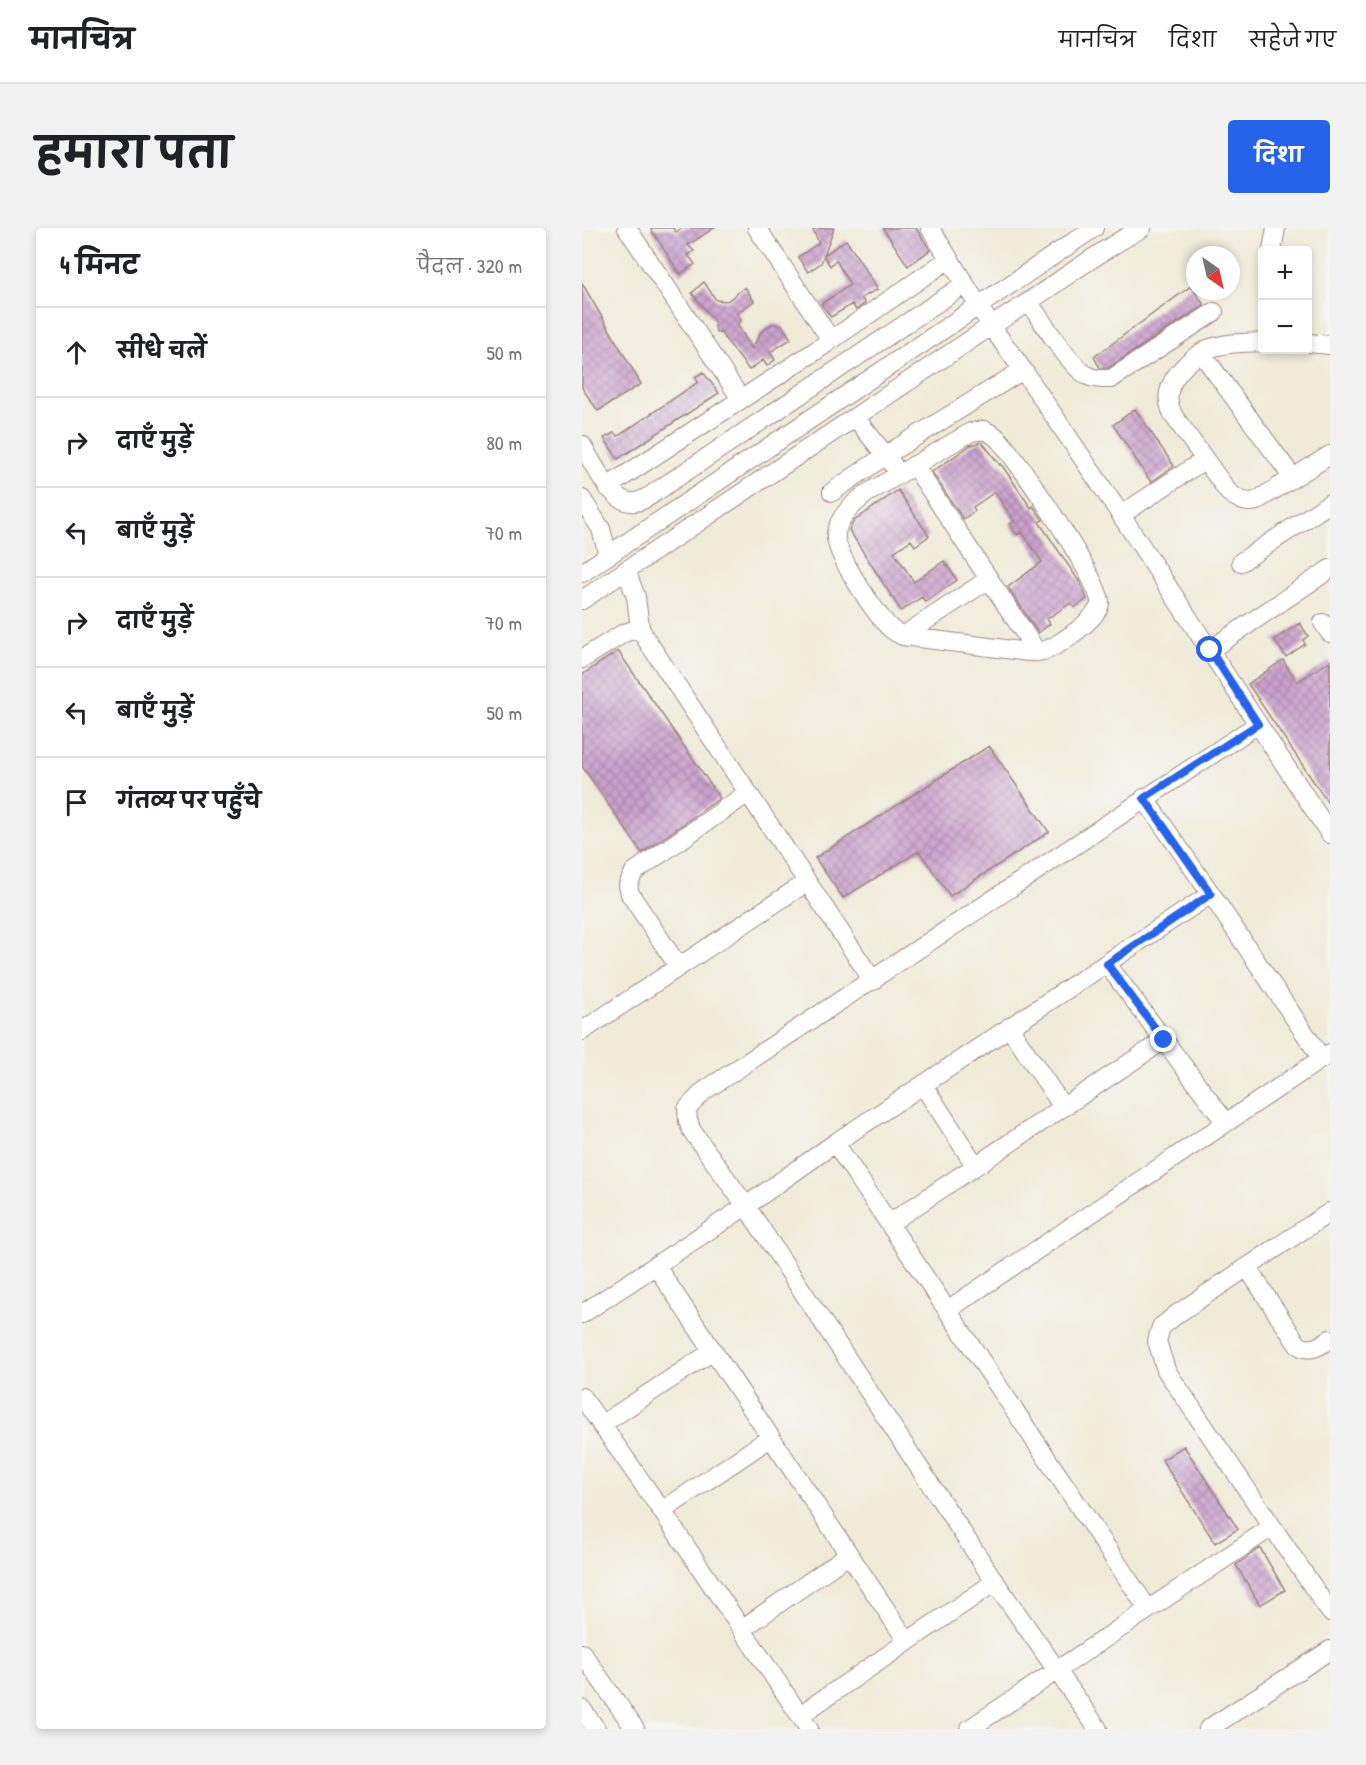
<!DOCTYPE html>
<html lang="hi">
<meta charset="utf-8">
<style>
:root{--surface:#fff;--page:#f2f2f2;--text:#202124;--muted:#757577;--line:#e0e0e0;--accent:#2563eb}
body{margin:0;font-family:"Patrick Hand","Playpen Sans Deva",sans-serif;background:var(--page);color:var(--text)}
.controls{position:absolute;right:18px;top:18px;display:grid;overflow:hidden;border-radius:6px;box-shadow:0 3px 9px #0003}
.controls button{width:54px;height:54px;display:grid;place-items:center;padding:0;border:0;border-bottom:2px solid var(--line);background:var(--surface);color:var(--text);font:30px sans-serif}
.compass{position:absolute;left:604px;top:18px;width:54px;height:54px;border-radius:50%;background:var(--surface);box-shadow:0 3px 9px #0003;rotate:146deg}
.stop{position:absolute;width:18px;height:18px;margin:-14px;border:4px solid #2563eb;border-radius:50%;background:#fff}
.stop.end{background:#2563eb;border-color:#fff;box-shadow:0 2px 6px #0008}
.list{margin:0;padding:0;list-style:none}
h2{display:flex;justify-content:space-between;align-items:center;height:78px;margin:0;padding:0 24px;font-size:26px}
h2 small{font-size:20px;font-weight:400;color:var(--muted)}
.list li{display:grid;grid-template-columns:39px 1fr auto;gap:18px;align-items:center;box-sizing:border-box;height:90px;padding:0 24px;border-top:2px solid var(--line)}
.list b{display:block;font-size:22px;white-space:nowrap}
.list em{font-size:20px;font-style:normal;color:var(--muted)}
.icon{flex:none;width:33px;height:33px;fill:none;stroke:currentColor;stroke-width:2;stroke-linecap:round;stroke-linejoin:round}
.map{position:relative;flex:none;width:748px;height:1501px;overflow:hidden;border-radius:6px}
header{display:flex;align-items:center;gap:36px;box-sizing:border-box;height:84px;padding:0 30px;background:var(--surface);border-bottom:2px solid var(--line)}
header strong{font-size:28px}
nav{display:flex;gap:33px;margin-inline-start:auto;font-size:21px}
.intro{display:flex;align-items:center;justify-content:space-between;box-sizing:border-box;height:144px;padding:0 36px}
h1{margin:0;font-size:42px}
.button{padding:15px 27px;border-radius:6px;background:var(--accent);color:#fff;font-size:21px;font-weight:700}
main{display:flex;gap:36px;padding:0 36px}
aside{flex:1;background:var(--surface);border-radius:6px;box-shadow:0 3px 9px #0003}
.map>svg:first-child{display:block}
.building{fill:url(#building-cross-hatch)}
.lines{fill:none;stroke-linecap:round;stroke-linejoin:round}
.minor-casing{stroke:#9d8582;stroke-width:20}
.minor{stroke:#fff;stroke-width:18}
.route{stroke:#2563eb;stroke-width:8}
</style>
<header>
<strong>मानचित्र</strong>
<nav><a>मानचित्र</a><a>दिशा</a><a>सहेजे गए</a></nav>
</header>
<div class="intro"><h1>हमारा पता</h1><a class="button">दिशा</a></div>
<main>
<aside>
<h2>4 मिनट<small>पैदल · 320 m</small></h2>
<ul class="list">
<li><svg class="icon" aria-label="ahead" viewBox="0 0 24 24"><path d="M12 20V5M6 11l6-6 6 6"/></svg><div><b>सीधे चलें</b></div><em>50 m</em></li>
<li><svg class="icon" aria-label="right" viewBox="0 0 24 24"><path d="M7 20v-9h11M14 6l5 5-5 5"/></svg><div><b>दाएँ मुड़ें</b></div><em>80 m</em></li>
<li><svg class="icon" aria-label="left" viewBox="0 0 24 24"><path d="M17 20v-9H6M10 6l-5 5 5 5"/></svg><div><b>बाएँ मुड़ें</b></div><em>70 m</em></li>
<li><svg class="icon" aria-label="right" viewBox="0 0 24 24"><path d="M7 20v-9h11M14 6l5 5-5 5"/></svg><div><b>दाएँ मुड़ें</b></div><em>70 m</em></li>
<li><svg class="icon" aria-label="left" viewBox="0 0 24 24"><path d="M17 20v-9H6M10 6l-5 5 5 5"/></svg><div><b>बाएँ मुड़ें</b></div><em>50 m</em></li>
<li><svg class="icon" aria-label="arrive" viewBox="0 0 24 24"><path d="M6 21V4h12l-3 4 3 4H6"/></svg><div><b>गंतव्य पर पहुँचे</b></div></li>
</ul>
</aside>
<div class="map">
<svg width="748" height="1501" viewBox="0 0 748 1501">
<defs>
<pattern id="building-cross-hatch" width="8" height="8" patternUnits="userSpaceOnUse" patternTransform="scale(1.5)"><rect width="8" height="8" fill="#caa2cd"/><path d="M0 0l8 8M0 8l8-8" fill="none" stroke="#a683a7"/></pattern>
</defs>
<rect width="100%" height="100%" fill="#f6f6f2"/>
<filter id="ink" filterUnits="userSpaceOnUse"><feTurbulence type="fractalNoise" baseFrequency=".0167" numOctaves="2"/><feDisplacementMap in="SourceGraphic" scale="12" xChannelSelector="R" yChannelSelector="G"/><feConvolveMatrix kernelMatrix="1 2 1 2 8 2 1 2 1" color-interpolation-filters="sRGB"/></filter>
<filter id="wash" filterUnits="userSpaceOnUse"><feTurbulence type="fractalNoise" baseFrequency=".008" numOctaves="4" result="noise"/><feDisplacementMap in="SourceGraphic" scale="24" xChannelSelector="R" yChannelSelector="G"/><feGaussianBlur stdDeviation="1.35" result="paint"/><feColorMatrix in="noise" values="0 0 0 0 0 0 0 0 0 0 0 0 0 0 0 0 0 1.4 0 .05"/><feComposite in="paint" operator="in"/></filter>
<g filter="url(#wash)">
<rect width="100%" height="100%" fill="#f0ebd8"/>
<g id="blocks">
<path class="building" d="M68,0h23l3,4 6,-4h32l-26,17 6,6 -6,4 7,9 -15,10z
M230,0h22l-10,27 22,-15 32,49 -17,9 4,5 -9,7 -4,-6 -21,13 -10,-13 29,-19 -14,-25 -6,6 -6,-10 -3,7 -13,9 -10,-15 21,-14z
M301,0h33l14,22 -22,16z
M122,54l12,18 11,1 18,-14 9,14 -17,12 4,7 -4,4 15,25 9,-17 11,-8 10,1 9,14 -21,13 5,8 -8,6 -4,-6 -14,10 -29,-38h-4l-2,-11 -22,-28z
M0,55l59,101 -43,27 -16,-23z
M609,58l13,19 -96,63h-8l-6,-11z
M121,144l16,21 -101,66 -14,-21 10,-5 4,3 80,-54 -3,-5z
M553,181l39,57 -23,16 -38,-57z
M400,214l18,23 1,-1 30,44 2,-2 10,14 -4,2 42,62 6,15 -13,9 -3,-5 -24,16 3,5 -12,9 -30,-46 34,-25 -20,-30 -5,3 -7,-11 4,-3 -19,-29 -22,15 2,4 -12,8 -31,-47 39,-27z
M316,262l31,46 -14,10 -4,-6 -17,12 20,30 30,-21 13,19 -32,22 -3,-5 -21,14 -52,-81 5,-9z
M718,395l8,13 -5,4 2,4 -19,13 -12,-17z
M36,423l102,147 -78,55 -60,-87v-91z
M701,432l14,22 33,-21v145l-82,-122z
M407,518l60,86 -99,64 -31,-45 -76,47 -28,-40z
M602,1218l54,83 -23,14 -53,-83z
M678,1320l25,42 -25,15 -24,-40z"/>
</g>
</g>
<g filter="url(#ink)">
<use href="#blocks" fill-opacity="0" stroke="#9d8582" stroke-width="1.5"/>
<g class="lines">
<defs>
<path id="minor" d="M45,0l114,171
M175,0l74,112
M348,0l61,98 32,44 98,145 209,319
M690,22l4,-22
M447,75c13,17 41,64 59,73 8,4 15,3 23,3l103,-67
M680,114c-17,1 -39,0 -56,8 -15,8 -34,25 -37,42 -2,8 1,16 4,23l56,78c9,6 16,11 27,8l74,-46
M726,115l22,2
M620,126l91,124
M273,189l38,48
M402,202c4,2 8,4 12,7 18,16 104,144 104,165 1,15 -43,45 -57,49 -4,1 -9,1 -14,1l-126,-16c-4,-2 -8,-4 -12,-7 -14,-13 -58,-77 -55,-95 2,-17 17,-30 30,-40l105,-62z
M0,217c10,16 30,60 52,57 9,0 18,-8 26,-13l305,-205
M332,237l123,187
M25,259l207,-135 135,-93
M250,264l54,-37 137,-85
M0,271l19,30 7,26
M539,287l83,-55
M659,334l89,-59
M44,342l10,27 4,31 4,8 229,345
M0,345l512,-345
M0,372l409,-274c51,-31 98,-69 151,-98
M741,395l7,10
M321,408l86,-57
M628,422l120,-81
M0,431l42,-26 16,-5
M562,570l67,96 111,165
M525,736l119,159
M96,738l-48,-72 -2,-9 6,-13 114,-79
M427,799l54,80
M0,803l225,-149
M341,857l52,80
M253,915l313,466
M748,984l-153,102 -16,13 -4,14 9,29 164,242
M308,995l274,-183
M74,1038l251,375
M665,1039l51,78c12,8 22,1 32,-6
M367,1081l381,-256
M0,1086l164,-108 89,-63 376,-249
M0,1169l80,114 147,218
M19,1197l112,-74
M80,1283l108,-73
M160,1401l106,-74
M0,1425l53,76
M0,1481l14,20
M218,1487l195,-133
M387,1501l303,-202
M516,1501l-103,-147 -249,-376 -54,-75 -4,-10 -1,-12 17,-18 554,-367
M626,1501l122,-79"/>
</defs>
<use href="#minor" class="minor-casing"/>
<use href="#minor" class="minor"/>
</g>
</g>
<g class="lines" filter="url(#ink)">
<path class="route" d="M582,812l-57,-76 104,-70 -67,-96 114,-74 -48,-74"/>
</g>
</svg>
<div class="controls">
<button>+</button>
<button>−</button>
</div>
<svg class="compass" viewBox="-18 -18 36 36"><path d="M0-13l5 13h-10z" fill="#e53935"/><path d="M0 13l5-13h-10z" fill="#757577"/></svg>
<div class="stop" style="left:628px;top:422px"></div>
<div class="stop end" style="left:582px;top:812px"></div>
</div>
</main>
